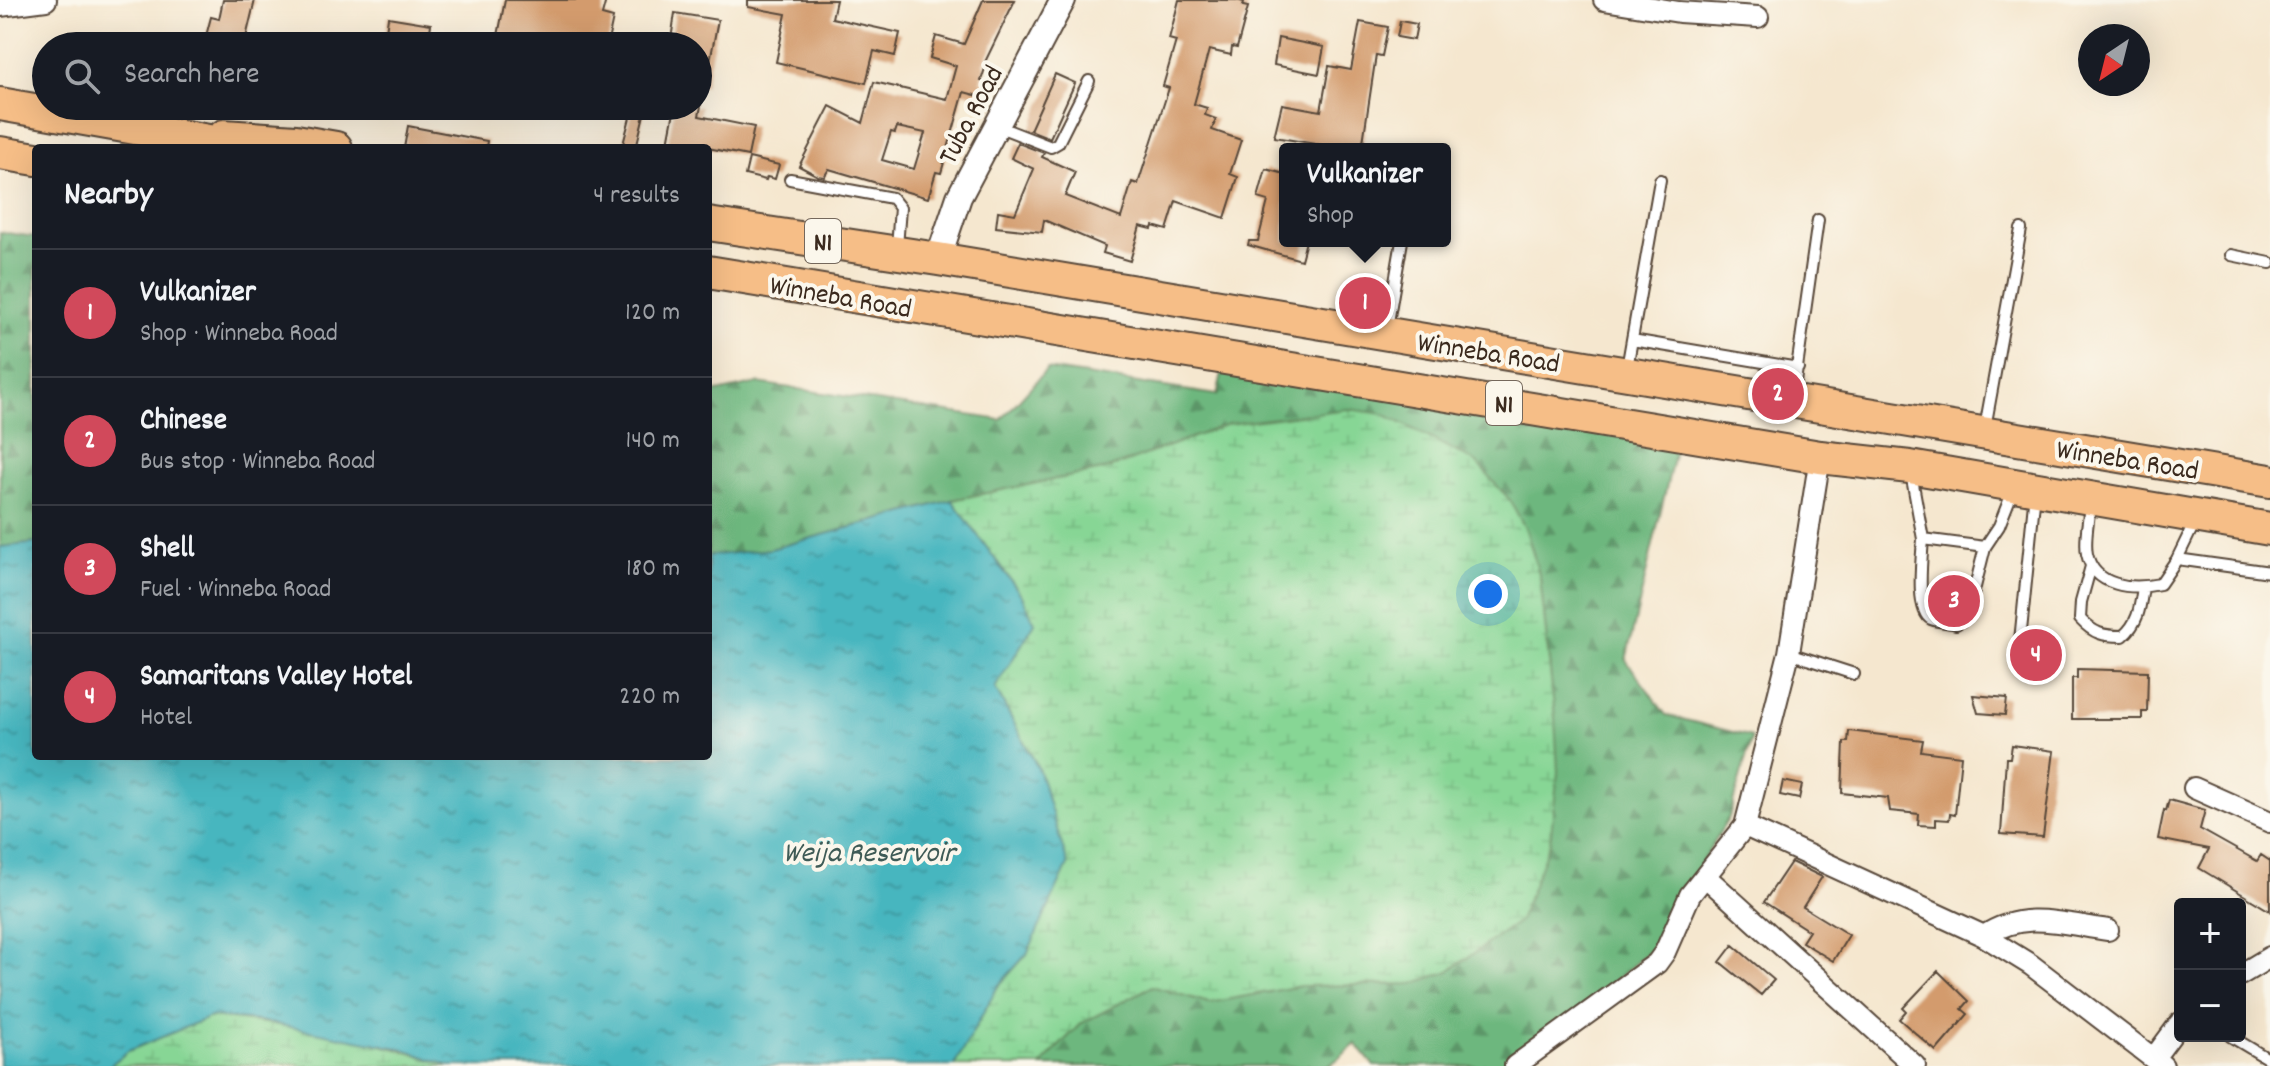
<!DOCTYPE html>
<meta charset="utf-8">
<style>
:root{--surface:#171b24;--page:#20242c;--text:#f1f3f6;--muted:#9ea1a6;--line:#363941;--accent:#d1495b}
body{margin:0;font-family:Dekko,sans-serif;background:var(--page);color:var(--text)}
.controls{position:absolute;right:24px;bottom:24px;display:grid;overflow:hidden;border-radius:8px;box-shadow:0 8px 32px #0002}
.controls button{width:72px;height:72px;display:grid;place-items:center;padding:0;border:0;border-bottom:2px solid var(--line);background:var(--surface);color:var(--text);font:40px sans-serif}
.compass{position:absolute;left:2078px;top:24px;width:72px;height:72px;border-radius:50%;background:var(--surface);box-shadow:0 8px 32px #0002;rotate:215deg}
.you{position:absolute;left:1488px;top:594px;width:28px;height:28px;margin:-20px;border:6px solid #fff;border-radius:50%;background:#1a73e8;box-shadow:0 0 0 12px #1a73e833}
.badge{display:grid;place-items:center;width:52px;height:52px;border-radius:50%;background:var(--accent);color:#fff;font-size:26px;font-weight:700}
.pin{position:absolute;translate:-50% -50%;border:4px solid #fff;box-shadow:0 2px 8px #0006}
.popup{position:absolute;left:1279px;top:143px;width:172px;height:104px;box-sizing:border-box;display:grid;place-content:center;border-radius:8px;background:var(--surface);filter:drop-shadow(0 2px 6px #0005);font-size:26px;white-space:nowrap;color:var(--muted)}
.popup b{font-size:30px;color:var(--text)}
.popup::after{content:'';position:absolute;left:50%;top:100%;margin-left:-16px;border:16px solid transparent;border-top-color:var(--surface)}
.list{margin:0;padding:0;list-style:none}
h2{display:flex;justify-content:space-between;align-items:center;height:104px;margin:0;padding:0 32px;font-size:34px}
h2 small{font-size:26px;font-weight:400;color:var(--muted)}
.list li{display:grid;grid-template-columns:52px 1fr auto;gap:24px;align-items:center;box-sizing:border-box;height:128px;padding:0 32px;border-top:2px solid var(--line)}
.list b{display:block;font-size:30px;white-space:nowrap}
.list p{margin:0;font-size:26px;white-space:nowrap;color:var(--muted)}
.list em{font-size:26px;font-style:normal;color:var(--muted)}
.icon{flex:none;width:44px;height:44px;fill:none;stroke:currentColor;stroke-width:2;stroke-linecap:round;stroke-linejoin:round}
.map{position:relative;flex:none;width:2270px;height:1066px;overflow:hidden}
.search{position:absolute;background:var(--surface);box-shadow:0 8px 32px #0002;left:32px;top:32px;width:680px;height:88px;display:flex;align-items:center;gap:20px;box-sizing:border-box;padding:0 28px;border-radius:44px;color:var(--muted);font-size:30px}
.panel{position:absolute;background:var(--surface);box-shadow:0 8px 32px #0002;left:32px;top:144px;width:680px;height:616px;border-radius:8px}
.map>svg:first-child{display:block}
.forest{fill:url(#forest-firs);stroke:#54704e;stroke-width:2}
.wetland{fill:url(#wetland-marsh);stroke:#61805a;stroke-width:2}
.water{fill:url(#water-ripples);stroke:#40706e;stroke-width:2}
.building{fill:#d39b6d;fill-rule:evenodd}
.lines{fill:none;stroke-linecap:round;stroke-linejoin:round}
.service-casing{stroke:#574639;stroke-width:14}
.minor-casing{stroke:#574639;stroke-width:24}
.tertiary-casing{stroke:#574639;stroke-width:28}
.trunk-casing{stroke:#574639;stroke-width:36}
.service{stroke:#fff;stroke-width:10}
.minor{stroke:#fff;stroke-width:20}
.tertiary{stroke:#fff;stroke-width:24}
.trunk{stroke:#f6be87;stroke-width:32}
.labels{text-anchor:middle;stroke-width:8;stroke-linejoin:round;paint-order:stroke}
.shield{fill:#fbf7ec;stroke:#75685c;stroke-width:2}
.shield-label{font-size:26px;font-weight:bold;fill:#3b2a1e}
.street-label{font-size:28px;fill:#3b2a1e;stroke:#fbf7ec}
.water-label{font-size:30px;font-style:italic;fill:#3f5b56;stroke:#fbf7ec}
</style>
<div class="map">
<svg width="2270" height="1066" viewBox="0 0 2270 1066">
<defs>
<pattern id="forest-firs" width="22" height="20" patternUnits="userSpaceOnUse" patternTransform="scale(2)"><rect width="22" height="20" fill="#6db77e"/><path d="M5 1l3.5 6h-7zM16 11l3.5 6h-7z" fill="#5b9567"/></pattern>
<pattern id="wetland-marsh" width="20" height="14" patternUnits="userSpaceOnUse" patternTransform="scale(2)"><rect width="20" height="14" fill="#87d695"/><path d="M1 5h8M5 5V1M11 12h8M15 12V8" fill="none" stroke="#75b880"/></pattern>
<pattern id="water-ripples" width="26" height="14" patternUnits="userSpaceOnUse" patternTransform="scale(2)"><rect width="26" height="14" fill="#46b6bf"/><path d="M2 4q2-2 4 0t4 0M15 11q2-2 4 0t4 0" fill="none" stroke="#3c949b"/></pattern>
</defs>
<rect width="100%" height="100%" fill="#fbf7ec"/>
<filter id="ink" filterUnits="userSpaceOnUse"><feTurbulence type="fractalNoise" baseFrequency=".0125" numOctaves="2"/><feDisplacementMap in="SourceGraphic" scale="16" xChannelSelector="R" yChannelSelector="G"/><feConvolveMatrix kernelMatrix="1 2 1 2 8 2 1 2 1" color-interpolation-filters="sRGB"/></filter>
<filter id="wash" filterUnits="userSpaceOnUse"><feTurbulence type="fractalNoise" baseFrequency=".006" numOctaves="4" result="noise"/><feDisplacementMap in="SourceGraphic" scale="32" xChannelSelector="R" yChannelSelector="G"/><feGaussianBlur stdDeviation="1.8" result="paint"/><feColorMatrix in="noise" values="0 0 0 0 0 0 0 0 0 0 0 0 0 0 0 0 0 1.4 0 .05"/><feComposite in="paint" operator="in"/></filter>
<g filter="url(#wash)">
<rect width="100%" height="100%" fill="#f5e7cf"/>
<path class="forest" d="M0,232l36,5v306l-36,4z
M1047,369l170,26 6,-26 453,77 -50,214 40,55 86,22 -23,80 -80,135 -83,69 -64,45h-128l-18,-22 -27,22h-289l40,-42 72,-38 57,17 91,-17 112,-2 143,-266 -15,-140 -14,-48 -298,-106 -120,45 -156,31 -181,49 -63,7v-162l50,-11 243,37z"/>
<path class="wetland" d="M1348,409l36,5 92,48 34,38 16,30 14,48 15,140 3,54 -8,70 -31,79 -72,51 -35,12 -112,2 -91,17 -57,-17 -72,38 -40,42h-86l44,-80 29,-32 11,-186 -43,-80 27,-92 -70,-96 156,-31 120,-45z
M210,1017c81,7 164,22 240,49h-148l-7,-2 -186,2 19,-15z"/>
<path class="water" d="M952,500l70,96 13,27 -40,65 43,80 30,97 -41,89 -29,32 -44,80h-504l-47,-17 -144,-28 -49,-4 -82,34 -19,15h-109v-519l36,-4v213h672v-200l63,-7z"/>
<g id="blocks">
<path class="building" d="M223,0h32l-11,46 -39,-6 6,-23 8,2z
M505,0h101l-4,15 11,3 -6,28h-111z
M748,0h88l-4,18 68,15 -5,23 -21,-5 -8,32 -90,-21 10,-48 -38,-7z
M983,0h32l-31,64 2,1 -5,16 9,2 -4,15 -22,-6 -23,81 -5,-1 -8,26 -99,-29 -5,8 -6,-1 -19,-10 31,-60 33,17 11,-41 73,17 9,-33 -26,-8 6,-22 28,8zM897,127l28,6 -11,36 -32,-9 9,-28 4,1z
M1179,0h57l8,2 -1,4 5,1 -11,41 -5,-1 -1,8 -22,-5 -15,54 13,4 -2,7 11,4 -4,11 29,10 -11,34 8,3 -13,41 -49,-17 -9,29 -14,-4 -1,3 -12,-3 -10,35 -27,-8 2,-7 -61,-26 -2,12 -46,-5 2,-16 17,3 19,-45 -23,-11 7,-15 26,10 -2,4 33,15 -10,24 56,22 11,-36 6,2 31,-96 -6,-2 13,-45 -7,-2z
M675,13l43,7 -13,67 -7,-1v-40h-28z
M388,17l43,7 -3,22h-44z
M1400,21l17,3 -3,16 -17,-3z
M1360,22l28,5 -6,29 -6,-1 -14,94h-17l-71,-12 8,-33 39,7 8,-45 22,4z
M1278,38l46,9 -5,27 -45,-9z
M1055,74l20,9 -25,55 -20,-8z
M633,106h13l-10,42h-14z
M675,106h26l-2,10 55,11 -6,29 -65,-13 -1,5h-15z
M408,126l79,15 -1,7h-82z
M749,158l30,7 -4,14 -8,-2 -1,3 -21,-5z
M1266,169l19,5v67h21l-5,19 -53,-15 1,-4h9l10,-40 -10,-3z
M2077,669l71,2 -1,41h-5v7h-70v-41h5z
M1973,695l34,3 -2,17 -27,-2z
M1849,731l74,9 -2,11 40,5 -6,59 -5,-1 -1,6 -13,-1v7l-18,-1 1,-11 -29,-3 -2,-13 -46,-5 2,-51h4z
M2012,745l42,6 -11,86 -42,-3 5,-76h4z
M1783,781l19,4 -3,14 -19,-4z
M2169,800l36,10 -5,19 57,32 4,-6 9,6v50l-71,-43 10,-19 -51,-10 6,-29 2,1z
M1791,862l31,15 -19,30 46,28 -16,26 -31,-19 7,-11 -45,-29z
M1733,945l41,35 -13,15 -41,-33z
M1938,971l31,30 -7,8 6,5 -32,37 -37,-32 7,-8 -3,-3z"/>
</g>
</g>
<g filter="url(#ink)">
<use href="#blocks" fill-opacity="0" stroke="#574639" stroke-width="2"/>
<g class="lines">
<defs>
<path id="service" d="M997,126l54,21 7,-4 31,-62
M790,179l102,19 8,10 -3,39
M2231,255l39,8
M1387,328l15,-87
M1632,340l166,28
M1627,368l33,-188
M1793,396l25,-176
M1985,428l36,-199
M1911,473l12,66 62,8 14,-21 15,-38
M2090,503c-1,16 -6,36 -3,51 7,33 45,36 73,30l17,-25 18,-37
M1923,539c-1,17 -8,72 8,80 7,3 18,3 25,5l10,-6 3,-7 16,-64
M2177,559l93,13
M2091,566l-10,36 -1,17c14,15 23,17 43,17 16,-14 17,-29 20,-49
M2020,641l15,-149
M1789,653l65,21
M2230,1036l40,24"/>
<path id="minor" d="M1604,0l75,12 79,5
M0,6l46,-6
M2194,788l76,34
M1745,826l239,110 47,29 132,101
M1706,877l209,189
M1984,936c40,-27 79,-12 124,-6
M2240,975l30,-18
M2154,1058l26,-35
M1515,1066l142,-103 8,-11 25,-57 55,-69 44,-173 31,-196"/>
<path id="tertiary" d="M938,259l21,-62 104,-197"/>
<path id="trunk" d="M0,104l248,44
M224,136l72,5 40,7
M0,153l36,6
M708,224l230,35 1332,222
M708,272l1112,185 90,10 360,62"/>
</defs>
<use href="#service" class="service-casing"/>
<use href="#minor" class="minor-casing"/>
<use href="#tertiary" class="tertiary-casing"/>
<use href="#trunk" class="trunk-casing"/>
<use href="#service" class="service"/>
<use href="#minor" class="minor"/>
<use href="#tertiary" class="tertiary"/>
<use href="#trunk" class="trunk"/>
</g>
</g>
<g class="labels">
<g class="shield">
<rect x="805" y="219" width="36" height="44" rx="6"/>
<rect x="1486" y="381" width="36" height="44" rx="6"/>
</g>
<g class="shield-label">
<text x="823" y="250">N1</text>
<text x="1504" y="412">N1</text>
</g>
<g class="street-label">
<text transform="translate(969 114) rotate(-62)" y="10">Tuba Road</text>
<text transform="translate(841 295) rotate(10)" y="10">Winneba Road</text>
<text transform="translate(1489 351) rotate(9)" y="10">Winneba Road</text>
<text transform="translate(2128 458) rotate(9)" y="10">Winneba Road</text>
</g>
<g class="water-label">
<text x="869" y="861">Weija Reservoir</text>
</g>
</g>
</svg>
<div class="controls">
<button>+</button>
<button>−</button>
</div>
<svg class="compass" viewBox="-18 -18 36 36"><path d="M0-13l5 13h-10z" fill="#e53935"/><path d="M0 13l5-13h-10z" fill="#9ea1a6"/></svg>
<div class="you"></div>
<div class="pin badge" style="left:1365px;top:303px">1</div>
<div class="popup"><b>Vulkanizer</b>Shop</div>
<div class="pin badge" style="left:1778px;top:394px">2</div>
<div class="pin badge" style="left:1954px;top:601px">3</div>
<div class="pin badge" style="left:2036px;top:655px">4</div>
<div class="search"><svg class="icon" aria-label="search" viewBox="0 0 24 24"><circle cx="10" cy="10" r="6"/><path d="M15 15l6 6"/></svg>Search here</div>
<section class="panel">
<h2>Nearby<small>4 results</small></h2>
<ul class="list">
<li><span class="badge">1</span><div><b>Vulkanizer</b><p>Shop · Winneba Road</p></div><em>120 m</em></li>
<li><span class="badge">2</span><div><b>Chinese</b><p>Bus stop · Winneba Road</p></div><em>140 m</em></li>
<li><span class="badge">3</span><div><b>Shell</b><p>Fuel · Winneba Road</p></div><em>180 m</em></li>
<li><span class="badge">4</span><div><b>Samaritans Valley Hotel</b><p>Hotel</p></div><em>220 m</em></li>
</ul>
</section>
</div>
